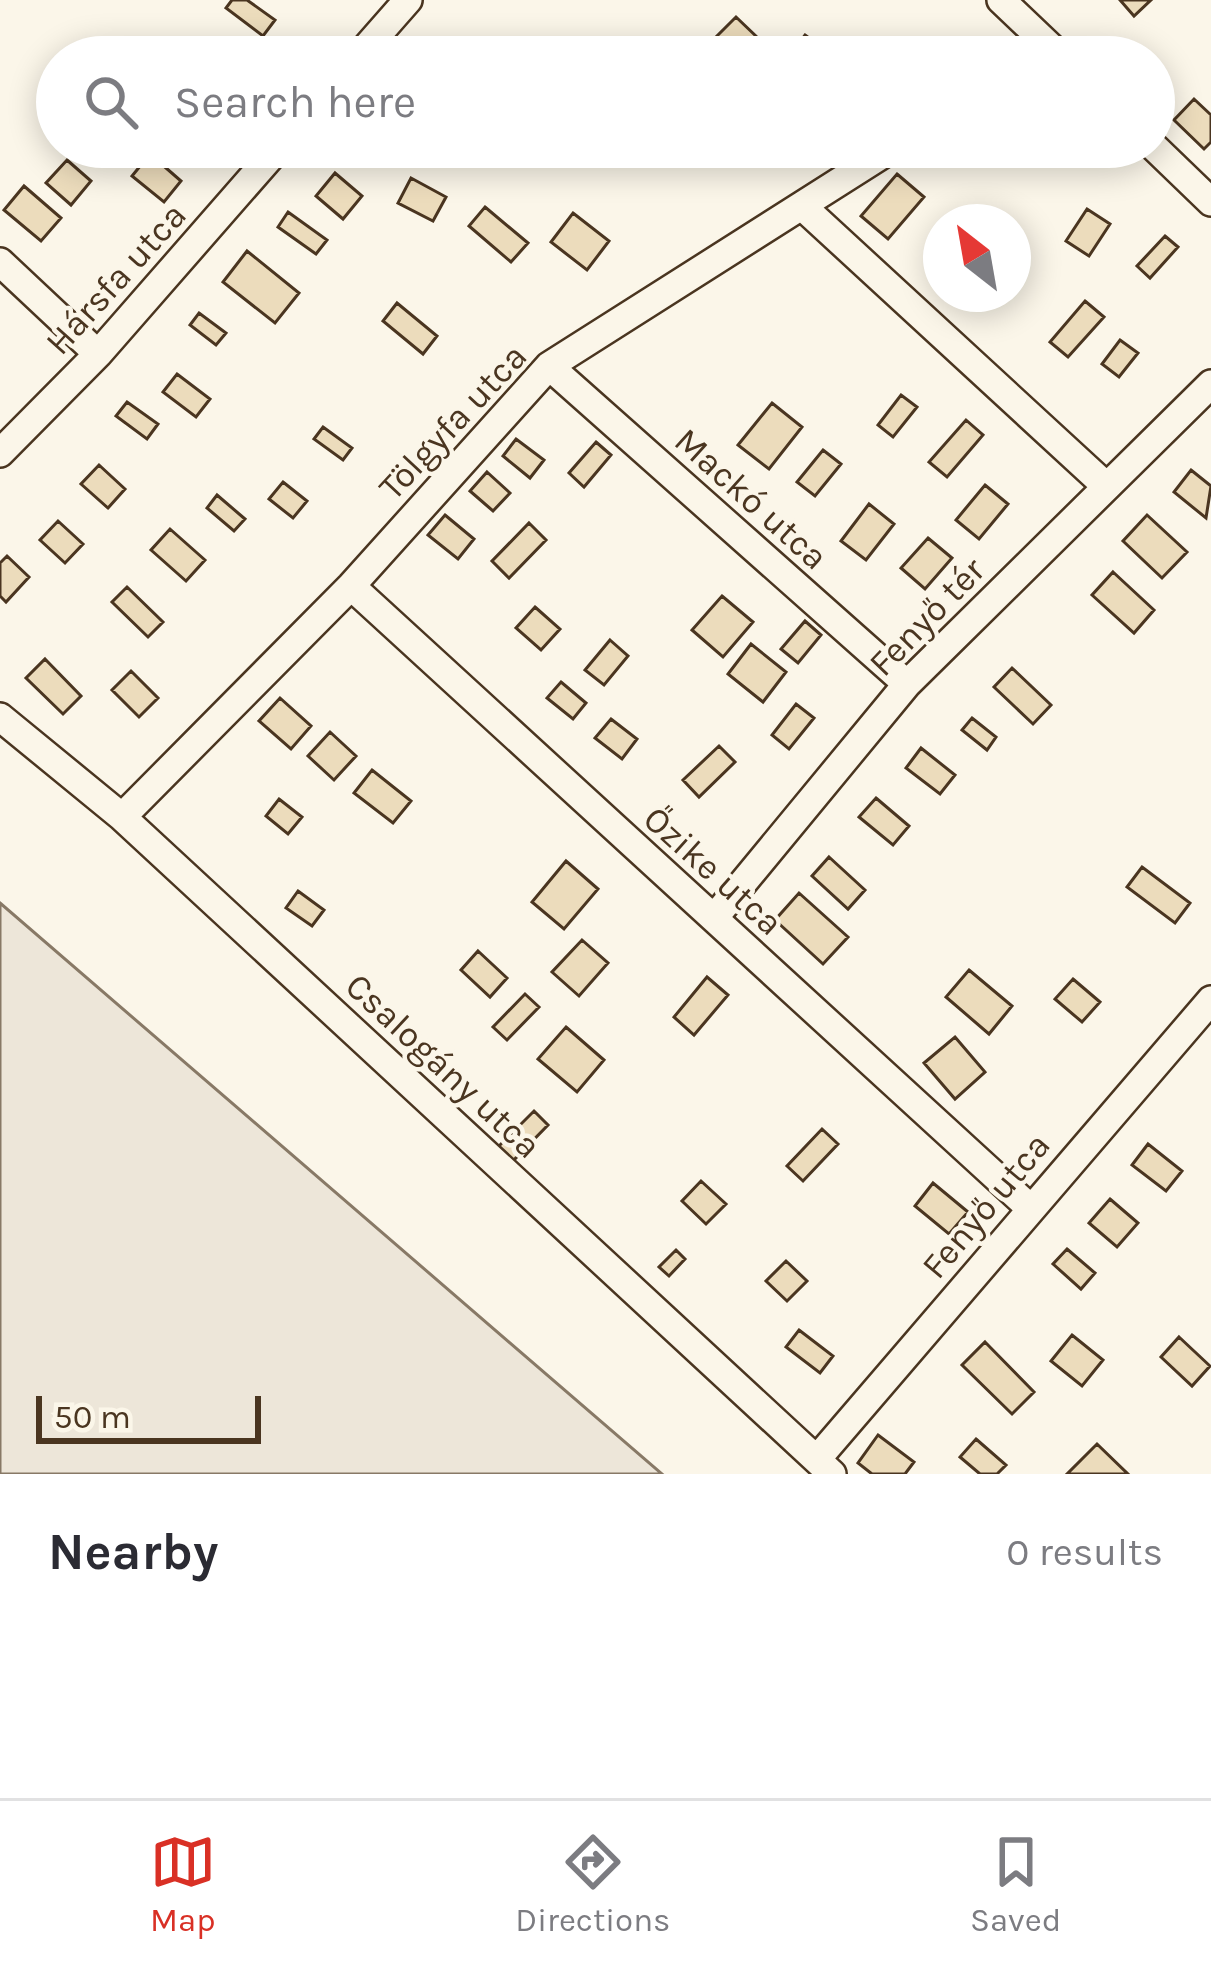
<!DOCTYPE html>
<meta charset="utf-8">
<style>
:root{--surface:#fff;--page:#f2f2f3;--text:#2b2b33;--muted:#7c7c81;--line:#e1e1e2;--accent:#d93025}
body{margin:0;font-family:Karla,sans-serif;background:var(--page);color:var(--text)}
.compass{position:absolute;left:923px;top:204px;width:108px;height:108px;border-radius:50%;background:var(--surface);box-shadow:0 6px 30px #0003;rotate:329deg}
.scale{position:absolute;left:36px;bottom:30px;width:225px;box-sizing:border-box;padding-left:12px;border:6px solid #4a3520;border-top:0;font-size:33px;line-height:42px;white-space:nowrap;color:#4a3520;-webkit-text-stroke:9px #fbf6e9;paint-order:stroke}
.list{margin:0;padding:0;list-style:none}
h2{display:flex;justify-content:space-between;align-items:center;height:156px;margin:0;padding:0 48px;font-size:51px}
h2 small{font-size:39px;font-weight:400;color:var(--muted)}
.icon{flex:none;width:66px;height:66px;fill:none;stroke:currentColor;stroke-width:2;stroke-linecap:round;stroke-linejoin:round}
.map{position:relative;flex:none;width:1211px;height:1474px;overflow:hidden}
.search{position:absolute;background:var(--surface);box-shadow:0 6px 30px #0003;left:36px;right:36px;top:36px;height:132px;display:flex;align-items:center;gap:30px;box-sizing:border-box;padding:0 42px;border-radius:66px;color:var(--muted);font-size:45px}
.sheet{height:324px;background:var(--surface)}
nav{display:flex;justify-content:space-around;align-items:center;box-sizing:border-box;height:168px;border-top:3px solid var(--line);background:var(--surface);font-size:33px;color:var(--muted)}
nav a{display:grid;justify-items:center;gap:6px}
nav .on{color:var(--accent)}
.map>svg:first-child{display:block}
.green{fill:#ede6d9;stroke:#887966;stroke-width:3}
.building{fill:#ecdcbc;stroke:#4a3520;stroke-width:3}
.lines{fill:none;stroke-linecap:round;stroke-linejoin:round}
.minor-casing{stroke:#4a3520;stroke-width:32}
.minor{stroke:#fbf6e9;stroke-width:27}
.labels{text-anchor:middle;stroke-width:9;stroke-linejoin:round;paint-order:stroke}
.street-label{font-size:36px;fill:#4a3520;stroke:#fbf6e9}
</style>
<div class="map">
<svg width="1211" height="1474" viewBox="0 0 1211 1474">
<rect width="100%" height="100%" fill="#fbf6e9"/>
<path class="green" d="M0,903l662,571h-662z"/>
<path class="building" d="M232,0h15l28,20 -12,16 -37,-28z
M1120,0h31l-17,16z
M736,17l23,22 -18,18h-12l-17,-16z
M805,35l30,22h-47z
M1194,99l17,16v27l-7,7 -30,-29z
M466,147h31l-13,15z
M150,154l31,27 -17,21 -32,-26z
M67,160l24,21 -20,24 -25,-22z
M335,173l27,23 -19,23 -27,-23z
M897,174l27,23 -36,42 -27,-23z
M411,178l35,19 -13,24 -35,-18z
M24,186l37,32 -20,23 -37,-31z
M485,207l43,36 -17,19 -42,-36z
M1087,209l23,15 -21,32 -23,-15z
M288,212l39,28 -11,14 -38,-27z
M573,213l36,28 -22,29 -36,-28z
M1165,236l13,11 -28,31 -13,-12z
M1015,248l13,10 -15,20v-28z
M247,251l52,42 -24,30 -52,-41z
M1085,301l19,16 -36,40 -18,-15z
M397,303l40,33 -14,18 -40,-33z
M199,313l27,20 -10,12 -26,-20z
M1120,340l18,13 -19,24 -17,-13z
M177,374l33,25 -14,18 -33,-25z
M901,395l16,12 -24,30 -15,-12z
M127,402l31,22 -11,15 -31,-23z
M772,403l30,24 -33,42 -31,-24z
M966,420l17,15 -36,42 -18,-15z
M323,427l29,21 -9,12 -29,-21z
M516,439l28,21 -14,18 -27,-22z
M596,442l15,13 -27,32 -15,-14z
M823,450l18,14 -26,32 -18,-14z
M99,465l26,24 -17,19 -27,-24z
M1191,470l20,16 -5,32 -32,-26z
M487,472l23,21 -17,18 -23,-20z
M283,482l24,19 -14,17 -24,-19z
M734,482l18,16 -6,8 -19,-16z
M985,485l23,19 -29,35 -23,-19z
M217,495l28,24 -11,12 -27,-23z
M869,504l25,20 -28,36 -25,-19z
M445,515l29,24 -16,20 -30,-24z
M1147,515l40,37 -25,26 -39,-37z
M58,521l25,23 -18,19 -25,-23z
M529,523l17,17 -37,38 -17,-17z
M170,529l35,31 -19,21 -35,-31z
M928,538l24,20 -27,31 -24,-21z
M7,556l22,21 -23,25 -6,-6v-33z
M1113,572l41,38 -20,23 -42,-38z
M127,587l36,35 -15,15 -36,-35z
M722,596l31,26 -30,35 -31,-27z
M535,607l25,22 -19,21 -25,-22z
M805,621l16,14 -23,28 -17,-14z
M610,640l18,16 -24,29 -19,-15z
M751,644l35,28 -23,30 -35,-28z
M45,659l36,37 -18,18 -37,-36z
M1012,668l39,37 -18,19 -39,-37z
M131,671l27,27 -19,19 -27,-27z
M561,682l25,21 -13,16 -26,-21z
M280,698l31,28 -20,23 -32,-28z
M796,704l18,14 -25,31 -17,-14z
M972,718l24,19 -9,13 -25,-20z
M611,719l26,20 -15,20 -27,-21z
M330,732l26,24 -22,24 -26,-24z
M719,746l16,16 -36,35 -16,-17z
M921,748l34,27 -15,19 -34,-26z
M372,770l39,31 -18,22 -39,-30z
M876,798l33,28 -16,19 -34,-28z
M279,799l23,18 -14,17 -22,-18z
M829,857l36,33 -17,19 -36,-33z
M566,861l32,28 -34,40 -32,-27z
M1142,867l48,36 -15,20 -48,-36z
M298,891l26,19 -12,16 -26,-18z
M799,893l49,44 -25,27 -48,-44z
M582,940l26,23 -29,33 -27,-24z
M478,951l29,27 -17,19 -29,-27z
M969,970l43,36 -23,28 -43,-37z
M707,977l21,18 -34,40 -20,-18z
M1073,979l27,23 -18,20 -27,-23z
M525,994l14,13 -32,33 -14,-13z
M566,1027l38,33 -27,32 -39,-33z
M955,1037l30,35 -30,27 -31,-36z
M534,1111l14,14 -40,41 -14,-15z
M822,1129l16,15 -35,37 -16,-15z
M1148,1144l34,27 -16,20 -34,-26z
M701,1181l25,23 -20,20 -24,-23z
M933,1183l35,29 -19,22 -34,-28z
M1110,1199l28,24 -21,24 -28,-24z
M1067,1249l28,24 -14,16 -28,-25z
M676,1250l9,9 -16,17 -10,-9z
M786,1261l21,20 -20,20 -21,-20z
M799,1330l34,26 -13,17 -34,-26z
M1072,1335l31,25 -21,26 -31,-25z
M1179,1337l31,29 -18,20 -31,-29z
M985,1342l49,50 -22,22 -50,-49z
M878,1435l36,27 -9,12h-33l-14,-11z
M976,1439l30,26 -9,9h-17l-20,-17z
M1097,1444l31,30h-61z"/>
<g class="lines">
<defs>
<path id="minor" d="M1001,0l60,57
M358,57l50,-57
M1154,147l57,55
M803,207l303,279
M0,262l98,92
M549,366l358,318
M0,453l98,-99 181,-207
M351,586l678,621
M0,717l122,100 710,657
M122,817l229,-231 198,-220 345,-219
M714,918l193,-234 304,-300
M817,1459l394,-459"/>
</defs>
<use href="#minor" class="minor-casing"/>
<use href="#minor" class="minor"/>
</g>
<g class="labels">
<g class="street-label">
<text transform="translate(115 278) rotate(-48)" y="13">Hársfa utca</text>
<text transform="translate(452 421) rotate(-47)" y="13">Tölgyfa utca</text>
<text transform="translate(752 498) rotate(42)" y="13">Mackó utca</text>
<text transform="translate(926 616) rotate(-46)" y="13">Fenyő tér</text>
<text transform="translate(714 870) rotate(42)" y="13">Őzike utca</text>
<text transform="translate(444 1065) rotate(43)" y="13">Csalogány utca</text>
<text transform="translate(985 1205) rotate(-50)" y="13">Fenyő utca</text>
</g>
</g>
</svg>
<svg class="compass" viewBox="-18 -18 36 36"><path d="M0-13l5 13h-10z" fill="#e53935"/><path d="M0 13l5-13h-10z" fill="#7c7c81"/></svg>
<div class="scale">50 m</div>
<div class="search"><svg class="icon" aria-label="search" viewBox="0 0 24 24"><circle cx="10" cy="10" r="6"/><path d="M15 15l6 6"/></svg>Search here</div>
</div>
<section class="sheet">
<h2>Nearby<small>0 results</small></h2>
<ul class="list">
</ul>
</section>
<nav>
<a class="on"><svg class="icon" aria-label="map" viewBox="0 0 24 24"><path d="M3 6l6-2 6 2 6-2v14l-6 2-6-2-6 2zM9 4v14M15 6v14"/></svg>Map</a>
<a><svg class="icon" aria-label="directions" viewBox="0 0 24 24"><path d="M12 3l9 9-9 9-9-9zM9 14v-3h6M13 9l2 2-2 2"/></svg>Directions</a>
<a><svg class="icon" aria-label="saved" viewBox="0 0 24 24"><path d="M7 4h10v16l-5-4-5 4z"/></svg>Saved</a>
</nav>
